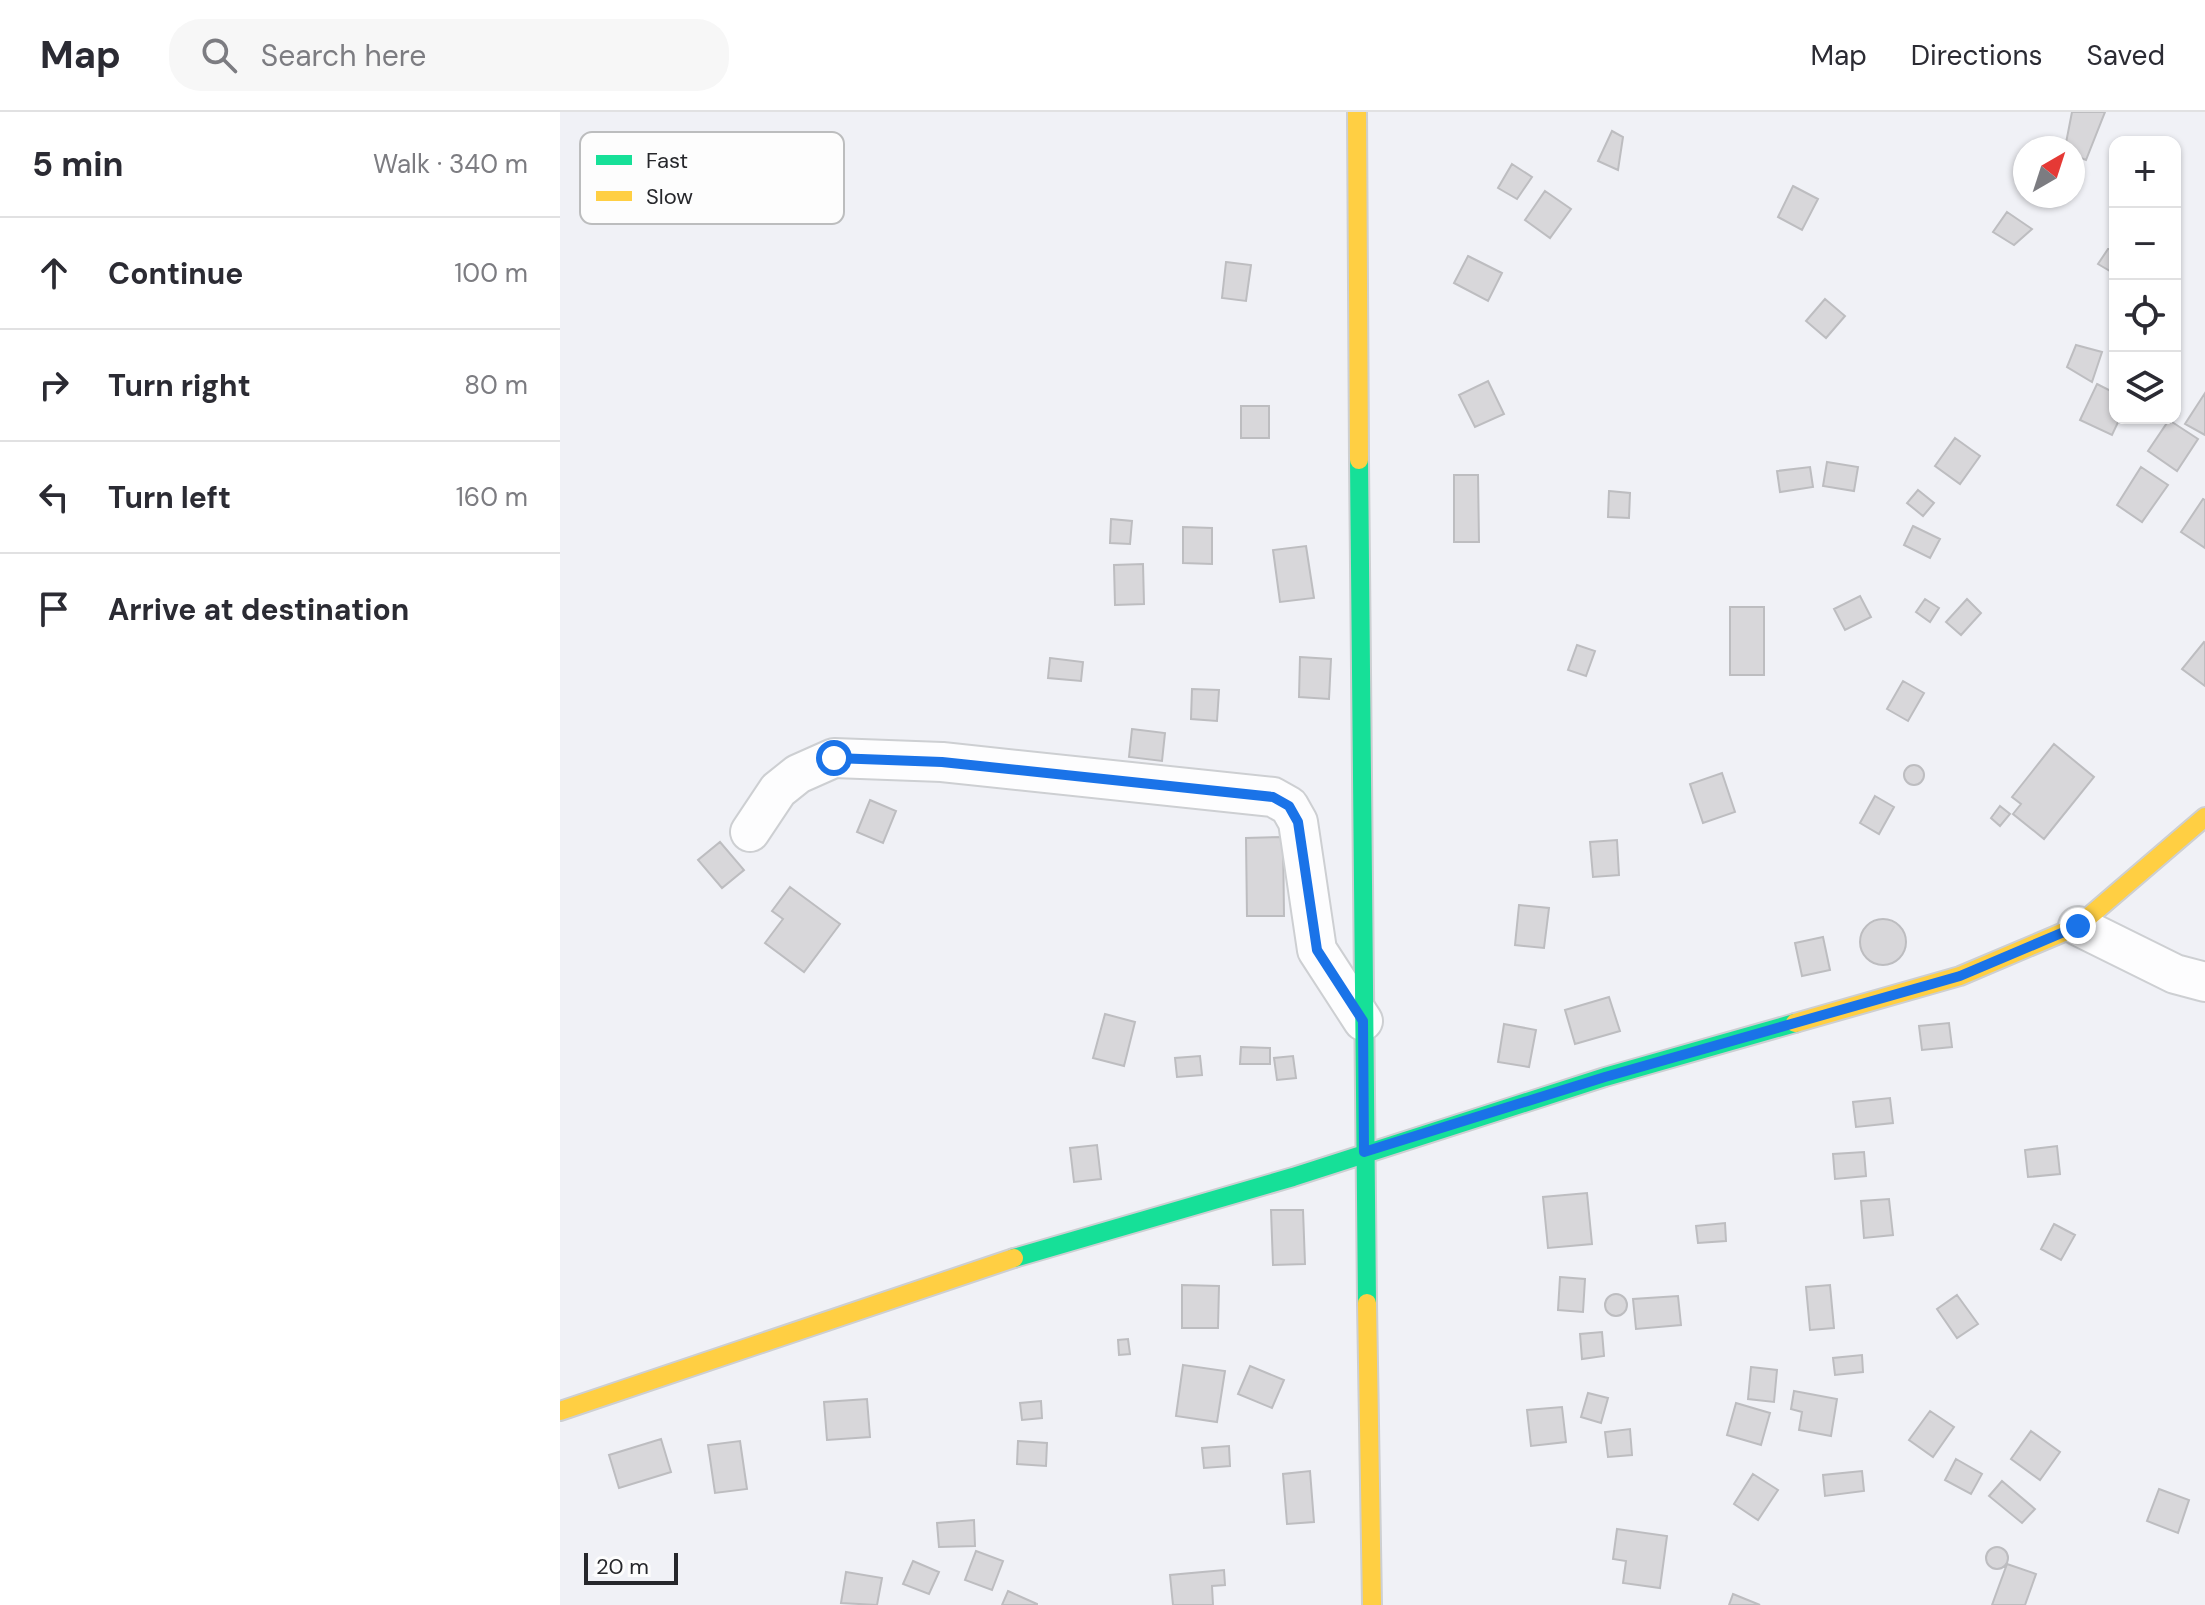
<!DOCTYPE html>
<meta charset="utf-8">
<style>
:root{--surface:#fff;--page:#f7f7f7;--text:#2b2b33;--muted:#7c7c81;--line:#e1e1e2}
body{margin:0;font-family:"DM Sans",sans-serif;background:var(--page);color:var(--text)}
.controls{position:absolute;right:24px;top:24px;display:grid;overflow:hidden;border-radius:16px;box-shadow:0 2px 6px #0004}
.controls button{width:72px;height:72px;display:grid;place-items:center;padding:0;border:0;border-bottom:2px solid var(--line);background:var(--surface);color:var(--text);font:40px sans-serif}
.compass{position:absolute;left:1453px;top:24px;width:72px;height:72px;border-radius:50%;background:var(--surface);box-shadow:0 2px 6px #0004;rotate:39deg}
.scale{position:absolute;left:24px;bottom:20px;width:94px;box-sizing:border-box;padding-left:8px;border:4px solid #26272b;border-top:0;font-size:22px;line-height:28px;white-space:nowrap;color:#26272b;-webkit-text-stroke:6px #fdfdfd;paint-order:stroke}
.stop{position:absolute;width:24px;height:24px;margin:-18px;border:6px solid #1a73e8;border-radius:50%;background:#fff}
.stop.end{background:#1a73e8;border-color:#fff;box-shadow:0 2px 8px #0008}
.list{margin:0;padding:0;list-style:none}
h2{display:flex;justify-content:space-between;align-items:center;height:104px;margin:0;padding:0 32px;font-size:34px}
h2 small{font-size:26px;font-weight:400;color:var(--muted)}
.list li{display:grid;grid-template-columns:52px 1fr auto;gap:24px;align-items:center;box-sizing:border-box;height:112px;padding:0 32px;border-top:2px solid var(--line)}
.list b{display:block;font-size:30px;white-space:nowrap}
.list em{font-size:26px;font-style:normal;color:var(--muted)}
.icon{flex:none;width:44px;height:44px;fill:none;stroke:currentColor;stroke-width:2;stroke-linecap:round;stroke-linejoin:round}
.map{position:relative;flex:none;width:1645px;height:1493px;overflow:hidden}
header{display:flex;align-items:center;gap:48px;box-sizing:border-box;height:112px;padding:0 40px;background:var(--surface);border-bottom:2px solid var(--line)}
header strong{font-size:38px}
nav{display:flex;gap:44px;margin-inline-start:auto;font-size:28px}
.search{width:560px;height:72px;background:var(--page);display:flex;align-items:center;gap:20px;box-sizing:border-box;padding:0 28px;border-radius:32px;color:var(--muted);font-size:30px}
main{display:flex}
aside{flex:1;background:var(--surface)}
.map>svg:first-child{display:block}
.building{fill:#d8d7da;stroke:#bdbdc0;stroke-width:2}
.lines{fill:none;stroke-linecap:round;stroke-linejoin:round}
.street-casing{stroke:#cdcfd2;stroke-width:42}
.fast-casing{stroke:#cdcfd2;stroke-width:22}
.slow-casing{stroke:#cdcfd2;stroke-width:22}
.street{stroke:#fdfdfe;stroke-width:38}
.fast{stroke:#16e098;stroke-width:18}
.slow{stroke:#ffcf43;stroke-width:18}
.route{stroke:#1a73e8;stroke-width:10}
.key{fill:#fdfdfd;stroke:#bcbdbe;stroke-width:2}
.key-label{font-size:22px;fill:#26272b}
</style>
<header>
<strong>Map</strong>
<div class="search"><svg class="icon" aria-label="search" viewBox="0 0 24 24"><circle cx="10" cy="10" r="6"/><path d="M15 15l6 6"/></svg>Search here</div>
<nav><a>Map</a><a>Directions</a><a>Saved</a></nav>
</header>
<main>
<aside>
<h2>5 min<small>Walk · 340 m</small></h2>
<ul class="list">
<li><svg class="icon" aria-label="ahead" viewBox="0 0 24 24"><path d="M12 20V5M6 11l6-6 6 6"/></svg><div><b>Continue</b></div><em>100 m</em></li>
<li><svg class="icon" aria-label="right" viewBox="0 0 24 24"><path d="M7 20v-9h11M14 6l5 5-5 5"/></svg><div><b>Turn right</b></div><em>80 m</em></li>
<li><svg class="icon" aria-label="left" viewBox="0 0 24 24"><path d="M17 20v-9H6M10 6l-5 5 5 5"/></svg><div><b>Turn left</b></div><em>160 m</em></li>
<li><svg class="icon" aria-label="arrive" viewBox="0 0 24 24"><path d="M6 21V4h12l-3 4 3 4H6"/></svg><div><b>Arrive at destination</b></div></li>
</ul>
</aside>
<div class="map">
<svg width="1645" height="1493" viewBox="0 0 1645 1493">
<rect width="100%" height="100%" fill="#f0f1f6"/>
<path class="building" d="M1512,0h33l-19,48 -13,-5v-7h-8z
M1052,19l11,6 -5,33 -20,-9z
M952,52l20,13 -15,22 -19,-11z
M1233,74l25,13 -16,31 -24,-13z
M985,79l26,18 -21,29 -25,-18z
M1447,100l25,17 -18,16 -21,-13z
M1548,137h7v25l-17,-10z
M908,144l34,17 -14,28 -34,-18z
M666,150l25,3 -5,36 -24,-3z
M1265,187l20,17 -19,22 -20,-17z
M1516,233l26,7 -10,30 -25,-15z
M928,269l16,33 -29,13 -16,-32z
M1537,272l18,9v25h5l-8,17 -32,-15z
M1645,281v42l-20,-11z
M681,294h28v32h-28z
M1609,308l29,19 -21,32 -29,-20z
M1395,326l25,18 -20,28 -25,-18z
M1267,350l31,5 -4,24 -31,-5z
M1250,355l3,20 -33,5 -3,-21z
M1581,355l27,18 -26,37 -25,-17z
M894,363h24l1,67h-25z
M1358,378l16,13 -11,13 -16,-13z
M1049,379l21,2 -1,25 -21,-1z
M1643,387l2,1v48l-24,-16z
M551,407l21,2 -2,23 -20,-1z
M1353,414l27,13 -10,19 -26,-13z
M623,415l29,1v36l-29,-1z
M746,434l8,52 -34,4 -7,-52z
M583,452l1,40 -29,1 -1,-40z
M1300,484l11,21 -26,13 -11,-21z
M1365,487l14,9 -9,14 -14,-10z
M1407,487l14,14 -20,22 -15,-13z
M1170,495h34v68h-34z
M1644,530l1,1v43l-23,-17z
M1017,533l18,6 -9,25 -18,-6z
M740,545l31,2 -2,40 -30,-2z
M490,546l33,4 -2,19 -33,-3z
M1343,569l21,12 -16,28 -21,-12z
M632,577l27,1 -2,31 -26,-2z
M572,617l33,4 -3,28 -33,-4z
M1494,632l40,33 -50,62 -31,-25 8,-10 -9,-7z
M1344 663a10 10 0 1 1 20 0a10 10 0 1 1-20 0Z
M1162,661l13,39 -32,11 -13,-39z
M1315,684l19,11 -15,27 -19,-11z
M310,688l26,11 -13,32 -26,-11z
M1440,694l10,8 -10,12 -9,-8z
M723,725l1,79h-37l-1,-78z
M1057,728l2,35 -26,2 -3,-35z
M160,730l24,28 -22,18 -24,-28z
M230,775l50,37 -36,48 -39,-29 18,-24 -11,-8z
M959,793l30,3 -5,40 -29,-3z
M1300 830a23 23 0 1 1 46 0a23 23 0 1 1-46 0Z
M1263,825l7,33 -28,6 -7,-33z
M1049,885l11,34 -45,13 -10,-34z
M545,902l30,8 -11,44 -31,-8z
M1389,911l3,24 -30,3 -3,-24z
M944,912l32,6 -7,37 -31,-5z
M681,935l29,1v16h-30z
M640,944l2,19 -25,2 -2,-19z
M733,944l3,22 -19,2 -3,-22z
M1330,986l3,25 -37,4 -3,-25z
M537,1033l4,34 -27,3 -4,-34z
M1497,1034l3,28 -32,3 -3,-27z
M1304,1040l2,24 -31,3 -2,-25z
M1027,1081l5,51 -44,4 -5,-51z
M1329,1087l4,36 -29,3 -3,-37z
M711,1098h32l2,54 -32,1z
M1165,1111l1,18 -28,2 -2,-17z
M1494,1112l21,11 -14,25 -20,-11z
M1000,1165l25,2 -2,33 -25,-2z
M622,1173l37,1 -1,42h-36z
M1270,1173l4,43 -24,2 -4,-43z
M1045 1193a11 11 0 1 1 22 0a11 11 0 1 1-22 0Z
M1397,1183l21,29 -21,14 -20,-29z
M1118,1184l3,29 -45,4 -3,-30z
M1042,1220l2,24 -22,3 -2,-25z
M568,1227l2,15 -11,1 -1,-15z
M1302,1243l1,17 -28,3 -2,-17z
M623,1253l42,6 -8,51 -41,-6z
M690,1254l34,14 -12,28 -34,-14z
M1191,1255l26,3 -3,32 -26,-3z
M1234,1279l43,8 -6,37 -32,-6 3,-18 -11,-3z
M1028,1281l20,5 -7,25 -20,-6z
M307,1287l3,38 -43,3 -3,-38z
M481,1289l1,17 -20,2 -2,-17z
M1176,1291l34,10 -9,32 -34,-10z
M1002,1295l4,35 -35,4 -4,-36z
M1370,1299l24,16 -21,30 -24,-17z
M1070,1317l2,26 -24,2 -3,-25z
M1471,1319l29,21 -20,28 -29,-21z
M101,1327l10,33 -52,16 -10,-33z
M180,1329l7,48 -32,4 -7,-48z
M458,1329l29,2 -1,23 -29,-2z
M669,1334l1,20 -26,2 -2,-20z
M1396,1347l26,15 -11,20 -26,-14z
M750,1359l4,51 -27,2 -4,-50z
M1302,1359l2,20 -39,5 -2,-21z
M1193,1362l25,16 -20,30 -24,-16z
M1442,1369l33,28 -13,14 -33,-27z
M1599,1377l30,11 -11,33 -31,-12z
M414,1408l1,26 -36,1 -2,-24z
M1057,1417l50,7 -7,52 -37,-5 3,-22 -13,-2z
M1426 1446a11 11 0 1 1 22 0a11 11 0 1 1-22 0Z
M416,1439l27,10 -11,29 -27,-10z
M353,1449l26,11 -10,22 -26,-10z
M1447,1452l29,10 -11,31h-33z
M664,1458l1,15 -13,1 1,19h-40l-3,-30z
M286,1460l36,6 -5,27 -36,-2z
M448,1479l29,13v1h-35z
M1173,1482l27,11h-31z"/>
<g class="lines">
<defs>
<path id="street" d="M190,720l28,-42 20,-16 36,-16 108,4 331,35 16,9 9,16 19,128 46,71
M1518,814l97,48 30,8"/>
<path id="fast" d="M799,348l8,843
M454,1146l279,-81 312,-100 190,-54"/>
<path id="slow" d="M797,0l2,348
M1235,911l165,-47 118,-50 127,-109
M807,1191l5,302
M0,1299l454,-153"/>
</defs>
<use href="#street" class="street-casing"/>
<use href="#fast" class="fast-casing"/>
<use href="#slow" class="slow-casing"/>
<use href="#street" class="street"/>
<use href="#fast" class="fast"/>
<use href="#slow" class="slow"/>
</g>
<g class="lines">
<path class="route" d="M274,646l108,4 331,35 16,9 9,16 19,128 46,71 1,131 241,-75 355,-101 118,-50"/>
</g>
<rect x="20" y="20" width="264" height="92" rx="12" class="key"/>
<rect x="36" y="43" width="36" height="10" fill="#16e098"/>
<rect x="36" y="79" width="36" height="10" fill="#ffcf43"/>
<g class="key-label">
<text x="86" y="56">Fast</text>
<text x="86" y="92">Slow</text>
</g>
</svg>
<div class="controls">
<button>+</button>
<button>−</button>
<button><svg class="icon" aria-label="locate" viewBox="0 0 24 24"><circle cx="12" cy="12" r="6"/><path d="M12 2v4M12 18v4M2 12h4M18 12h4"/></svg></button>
<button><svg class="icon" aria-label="layers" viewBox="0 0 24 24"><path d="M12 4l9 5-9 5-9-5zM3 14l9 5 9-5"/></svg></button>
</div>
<svg class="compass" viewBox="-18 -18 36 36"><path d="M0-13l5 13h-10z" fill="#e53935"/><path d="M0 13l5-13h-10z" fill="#7c7c81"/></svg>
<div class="scale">20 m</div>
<div class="stop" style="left:274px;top:646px"></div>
<div class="stop end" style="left:1518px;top:814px"></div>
</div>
</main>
